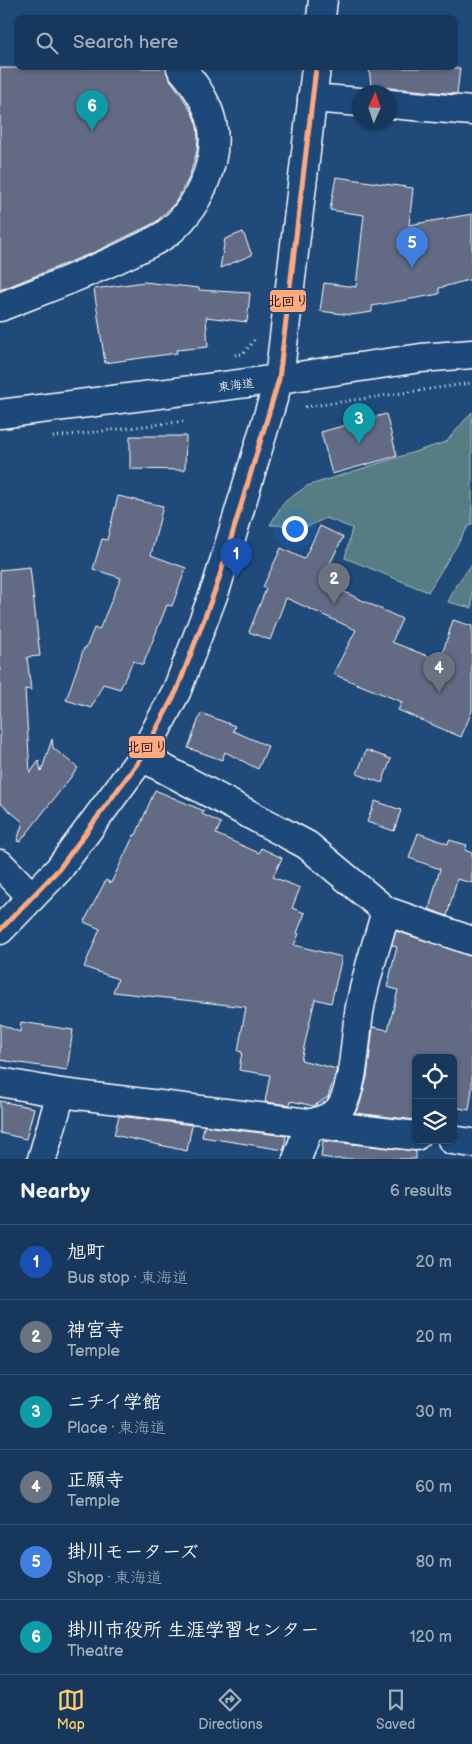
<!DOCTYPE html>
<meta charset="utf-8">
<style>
:root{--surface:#17385c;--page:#244365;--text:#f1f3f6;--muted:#9eacbb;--line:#365272;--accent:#ffd166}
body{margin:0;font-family:"Balsamiq Sans","Klee One",sans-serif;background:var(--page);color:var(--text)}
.controls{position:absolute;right:15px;bottom:15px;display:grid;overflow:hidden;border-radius:8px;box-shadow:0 1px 4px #0004}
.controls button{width:45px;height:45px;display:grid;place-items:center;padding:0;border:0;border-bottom:1px solid var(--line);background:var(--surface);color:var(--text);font:25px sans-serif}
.compass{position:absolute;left:352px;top:85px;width:45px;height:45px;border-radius:50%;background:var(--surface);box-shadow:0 1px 4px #0004;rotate:3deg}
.you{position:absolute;left:294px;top:528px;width:18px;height:18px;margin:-12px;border:4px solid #fff;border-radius:50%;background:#1a73e8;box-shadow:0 0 0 8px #1a73e833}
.badge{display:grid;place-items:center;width:32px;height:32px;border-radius:50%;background:var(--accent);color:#fff;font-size:16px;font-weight:700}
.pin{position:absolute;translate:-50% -41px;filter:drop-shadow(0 1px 2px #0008)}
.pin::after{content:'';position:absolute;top:26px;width:18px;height:15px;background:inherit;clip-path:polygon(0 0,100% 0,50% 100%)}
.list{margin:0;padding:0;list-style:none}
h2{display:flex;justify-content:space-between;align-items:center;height:65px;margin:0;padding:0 20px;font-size:21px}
h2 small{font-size:16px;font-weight:400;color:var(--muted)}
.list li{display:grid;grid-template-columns:32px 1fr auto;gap:15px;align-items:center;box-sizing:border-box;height:75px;padding:0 20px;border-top:1px solid var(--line)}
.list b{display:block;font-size:19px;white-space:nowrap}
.list p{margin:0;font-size:16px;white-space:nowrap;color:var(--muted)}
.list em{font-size:16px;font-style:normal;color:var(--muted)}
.icon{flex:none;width:28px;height:28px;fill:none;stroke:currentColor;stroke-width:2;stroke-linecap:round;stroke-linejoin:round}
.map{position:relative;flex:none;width:472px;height:1159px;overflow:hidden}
.search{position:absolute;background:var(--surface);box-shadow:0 1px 4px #0004;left:15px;right:15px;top:15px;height:55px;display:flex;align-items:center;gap:12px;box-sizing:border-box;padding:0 18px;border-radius:8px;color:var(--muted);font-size:19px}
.sheet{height:515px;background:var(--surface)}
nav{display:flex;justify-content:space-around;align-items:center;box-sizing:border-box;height:70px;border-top:1px solid var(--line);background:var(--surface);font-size:14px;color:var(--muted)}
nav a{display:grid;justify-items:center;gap:2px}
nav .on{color:var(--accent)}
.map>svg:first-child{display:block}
.green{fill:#567d83;stroke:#aabec1}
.building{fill:#626b84;stroke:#fff}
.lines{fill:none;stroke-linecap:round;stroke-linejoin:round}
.street-casing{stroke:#fff;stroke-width:31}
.secondary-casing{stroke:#fff;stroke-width:31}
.path{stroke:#fff;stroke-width:3;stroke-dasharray:1 4;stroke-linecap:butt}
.street{stroke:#1f4a7a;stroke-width:28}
.secondary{stroke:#1f4a7a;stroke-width:28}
.bus-1-casing{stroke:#1f4a7a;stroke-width:9}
.bus-1{stroke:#ffa980;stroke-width:5}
.labels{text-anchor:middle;stroke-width:4.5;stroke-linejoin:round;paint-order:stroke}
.street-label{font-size:12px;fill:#fff;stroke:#1f4a7a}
.line-badge{stroke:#1f4a7a;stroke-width:2}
.pale-badge-label{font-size:14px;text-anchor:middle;font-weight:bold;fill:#111}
</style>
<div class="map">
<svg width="472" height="1159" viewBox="0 0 472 1159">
<rect width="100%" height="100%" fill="#1f4a7a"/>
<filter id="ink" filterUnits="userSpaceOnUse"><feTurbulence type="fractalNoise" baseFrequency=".02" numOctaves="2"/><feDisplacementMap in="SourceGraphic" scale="10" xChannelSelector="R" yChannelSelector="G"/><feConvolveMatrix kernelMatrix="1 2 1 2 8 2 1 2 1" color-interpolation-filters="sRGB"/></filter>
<g filter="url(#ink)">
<path class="green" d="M472,412v112l-4,3 -40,65 -83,-34 7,-30 -26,-10 -17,8 -39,-1 13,-22 24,-17 139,-44z
M472,564v44l-24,-6 8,-17z"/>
<path class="building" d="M0,68h166l3,10 13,18 11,19 4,11 1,12 -1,13 -8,27 -14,25 -19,19 -59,29 -97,39z
M369,68h91l-3,26 -86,-8z
M336,177l77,11 -4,37 63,-11v65l-33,9v6l-67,12v6l-21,3 -31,-4 4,-28 32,4 8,-72 -34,-5z
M243,232l9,23 -32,13 5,-29z
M144,282l55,6v2l51,3 -3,29 -41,-5 2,30 -32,3 1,3 -72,10 -11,-74z
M386,414l11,42 -65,18 -11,-42z
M130,436h56l-1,34 -55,-1z
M118,496l45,10 -12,49 35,13 -14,38 -5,-1 -24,60 -10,-4 -13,28 -17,-5 -12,24 -25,-8 18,-52h2l8,-20 5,2 22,-52 -28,-9 9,-30 5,1z
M320,526l23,11 -17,35 15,7 -5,9 66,31 -10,23 48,19 13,-41 19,6v85l-11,26 -63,-27 4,-8 -69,-28 23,-44 -70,-32 -16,42 -21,-8 17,-43 -3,-2 18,-39 23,11z
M30,567l10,89 -13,1 4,33 -6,-1 5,84 9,-12 2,11 11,-33 1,9 25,20 -58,74 -3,-1 6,-19 -23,-19v-233z
M201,713l34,13 -2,5 35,15 -10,23 -33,-17 -3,8 -34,-12z
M366,750l25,9 -9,24 -25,-9z
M155,790l49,21 -2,3 19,9 -5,11 43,19 2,-5 21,10 -9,19 27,11 -8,20 13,5 -8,20 2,1 -5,11 48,12 -11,46 -16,-4 -14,61 36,9 -9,28 -14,9 -23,-5 -1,4 -25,-3 5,-27 -31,-5 3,-18 -4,-1 8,-44 -133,-15 5,-13 -34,-12 16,-38 -16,-7 22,-42 5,3 23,-48h2z
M375,801l26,9 -7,21 -27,-9z
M418,833l30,11 1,-4 18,5 -2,5 7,3v30l-15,-4 -10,37 -18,-7 11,-40 -31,-11z
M396,931l76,25v133l-3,21 -16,-3v-49h-37v62l-61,-7 5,-9 7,-27 6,-50 15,3 10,-40 -11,-3 10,-40 -5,-2z
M21,1022l52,8 -6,40 -67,-10v-36l20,8z
M0,1101l34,7 -8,31 -26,-6z
M119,1116l73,9 -5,26 -73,-16z
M204,1126l82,10 -2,14 -82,-13z
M323,1141l93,10v8h-81l-14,-2z"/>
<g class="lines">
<defs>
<path id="street" d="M312,98l48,4
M390,104l82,7
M0,307c45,-18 93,-35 136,-57 10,-5 22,-10 30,-16 31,-23 54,-73 46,-111 -4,-19 -18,-40 -31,-55
M142,757l165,88 79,66 86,30
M0,864l32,33
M0,1082l61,11 355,43
M452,1140l20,3
M42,1159l19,-66
M297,1159l13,-35c11,-4 23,-6 30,-16 15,-21 15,-75 20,-101 6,-32 17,-64 26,-96"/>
<path id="secondary" d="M321,18l2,-18
M0,414l279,-35 142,-21 51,-4
M0,930l59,-61 83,-112 35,-67 40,-105 62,-206 37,-311"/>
</defs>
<use href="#street" class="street-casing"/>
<use href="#secondary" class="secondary-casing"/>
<path class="path" d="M235,355l8,-1 13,-16
M305,407l167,-24
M53,437l133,-16"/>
<use href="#street" class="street"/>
<use href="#secondary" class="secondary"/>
<defs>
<path id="bus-1" d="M0,930l59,-61 83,-112 35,-67 40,-105 62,-206 37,-311"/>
</defs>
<use href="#bus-1" class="bus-1-casing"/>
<use href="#bus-1" class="bus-1"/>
</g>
</g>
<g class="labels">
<g class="street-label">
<text transform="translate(236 385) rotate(-7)" y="4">東海道</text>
</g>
</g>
<g class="line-badge">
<rect x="269" y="289" width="38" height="24" rx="5" fill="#ffa980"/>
<rect x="128" y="735" width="38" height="24" rx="5" fill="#ffa980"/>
</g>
<g class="pale-badge-label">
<text x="288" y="306">北回り</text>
<text x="147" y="752">北回り</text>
</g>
</svg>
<div class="controls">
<button><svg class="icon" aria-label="locate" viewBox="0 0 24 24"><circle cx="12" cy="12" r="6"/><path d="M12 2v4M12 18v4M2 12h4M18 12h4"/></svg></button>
<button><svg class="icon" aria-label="layers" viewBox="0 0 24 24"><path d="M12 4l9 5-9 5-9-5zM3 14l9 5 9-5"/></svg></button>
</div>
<svg class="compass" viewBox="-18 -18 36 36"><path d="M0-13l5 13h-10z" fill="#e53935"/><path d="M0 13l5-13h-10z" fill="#9eacbb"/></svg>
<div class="you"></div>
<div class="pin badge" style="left:236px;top:579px;background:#1a4fb4">1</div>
<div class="pin badge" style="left:334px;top:604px;background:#6b7280">2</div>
<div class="pin badge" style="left:359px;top:444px;background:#0f9aa8">3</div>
<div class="pin badge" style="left:439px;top:693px;background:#6b7280">4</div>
<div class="pin badge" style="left:412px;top:268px;background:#3f7fe0">5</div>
<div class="pin badge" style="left:92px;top:131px;background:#0f9aa8">6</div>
<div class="search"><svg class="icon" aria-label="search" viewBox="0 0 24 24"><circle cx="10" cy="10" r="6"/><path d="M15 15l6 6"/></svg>Search here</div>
</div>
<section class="sheet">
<h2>Nearby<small>6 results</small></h2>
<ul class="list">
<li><span class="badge" style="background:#1a4fb4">1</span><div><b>旭町</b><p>Bus stop · 東海道</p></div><em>20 m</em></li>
<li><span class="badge" style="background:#6b7280">2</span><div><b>神宮寺</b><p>Temple</p></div><em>20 m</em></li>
<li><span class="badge" style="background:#0f9aa8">3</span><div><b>ニチイ学館</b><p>Place · 東海道</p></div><em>30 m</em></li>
<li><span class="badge" style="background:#6b7280">4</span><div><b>正願寺</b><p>Temple</p></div><em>60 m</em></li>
<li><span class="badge" style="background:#3f7fe0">5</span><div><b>掛川モーターズ</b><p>Shop · 東海道</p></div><em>80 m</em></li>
<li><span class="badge" style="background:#0f9aa8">6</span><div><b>掛川市役所 生涯学習センター</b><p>Theatre</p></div><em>120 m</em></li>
</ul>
</section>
<nav>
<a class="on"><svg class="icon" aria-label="map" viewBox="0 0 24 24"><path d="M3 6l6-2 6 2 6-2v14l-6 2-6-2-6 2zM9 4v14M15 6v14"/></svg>Map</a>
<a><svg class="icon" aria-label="directions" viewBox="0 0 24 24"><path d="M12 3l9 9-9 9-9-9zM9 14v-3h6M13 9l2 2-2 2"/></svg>Directions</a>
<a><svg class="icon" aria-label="saved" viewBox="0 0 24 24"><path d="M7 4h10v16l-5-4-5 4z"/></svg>Saved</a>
</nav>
